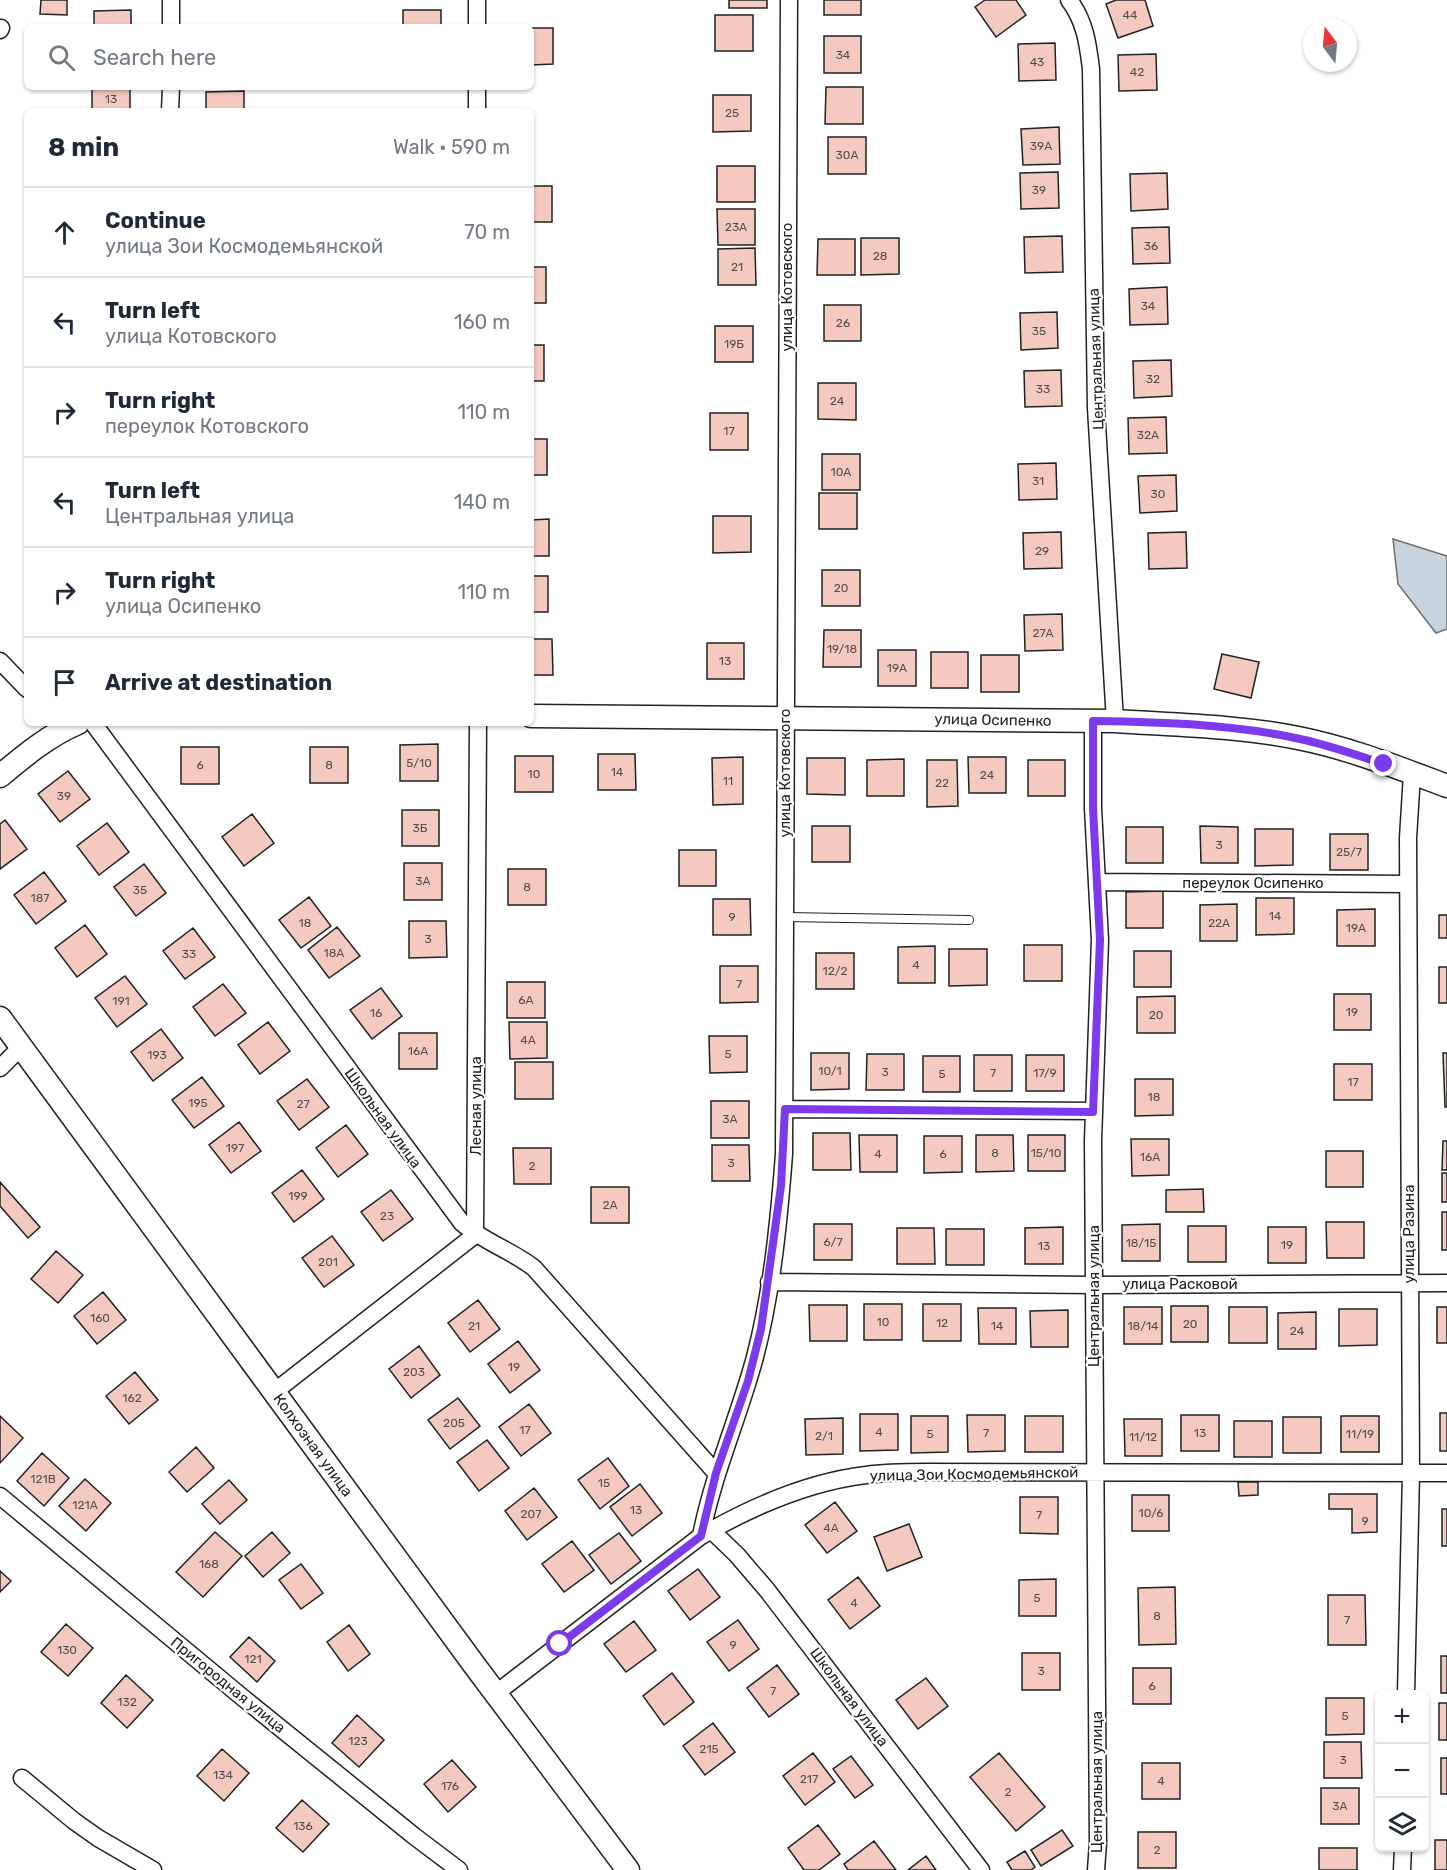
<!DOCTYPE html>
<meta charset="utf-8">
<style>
:root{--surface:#fff;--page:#f2f2f3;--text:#1f2937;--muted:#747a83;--line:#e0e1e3}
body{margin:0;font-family:Rubik,sans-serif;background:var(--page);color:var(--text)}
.controls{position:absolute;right:18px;bottom:18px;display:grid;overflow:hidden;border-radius:9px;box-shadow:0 2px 4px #0004}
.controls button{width:54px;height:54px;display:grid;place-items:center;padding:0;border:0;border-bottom:2px solid var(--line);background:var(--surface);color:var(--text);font:30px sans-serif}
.compass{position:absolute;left:1303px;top:18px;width:54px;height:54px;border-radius:50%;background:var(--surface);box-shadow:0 2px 4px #0004;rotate:344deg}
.stop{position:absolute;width:18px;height:18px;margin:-14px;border:4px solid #7c3aed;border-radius:50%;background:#fff}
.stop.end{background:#7c3aed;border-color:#fff;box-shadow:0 2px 6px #0008}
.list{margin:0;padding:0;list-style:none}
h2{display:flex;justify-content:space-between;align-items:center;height:78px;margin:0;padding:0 24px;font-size:26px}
h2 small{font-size:20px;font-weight:400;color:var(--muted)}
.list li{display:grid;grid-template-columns:39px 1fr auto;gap:18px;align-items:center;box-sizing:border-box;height:90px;padding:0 24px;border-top:2px solid var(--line)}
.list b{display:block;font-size:22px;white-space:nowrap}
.list p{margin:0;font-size:20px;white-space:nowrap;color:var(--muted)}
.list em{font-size:20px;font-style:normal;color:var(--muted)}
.icon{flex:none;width:33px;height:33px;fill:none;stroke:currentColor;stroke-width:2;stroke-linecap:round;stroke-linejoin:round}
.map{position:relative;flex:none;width:1447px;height:1870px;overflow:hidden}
.search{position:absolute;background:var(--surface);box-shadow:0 2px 4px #0004;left:24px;top:24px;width:510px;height:66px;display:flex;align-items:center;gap:15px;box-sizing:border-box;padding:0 21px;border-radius:9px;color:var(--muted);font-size:22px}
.panel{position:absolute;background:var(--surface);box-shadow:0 2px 4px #0004;left:24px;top:108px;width:510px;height:618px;border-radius:9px}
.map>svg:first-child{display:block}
.water{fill:#c7d3dd;stroke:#6f6f6f;stroke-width:1.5}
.building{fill:#f3c9c0;stroke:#222;stroke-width:1.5}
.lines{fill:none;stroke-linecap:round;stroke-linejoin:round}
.lane-casing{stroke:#222;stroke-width:10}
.street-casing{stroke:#222;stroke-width:19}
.secondary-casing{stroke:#222;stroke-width:25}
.lane{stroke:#fff;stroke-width:8}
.street{stroke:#fff;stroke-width:16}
.secondary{stroke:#fff;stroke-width:22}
.route{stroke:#7c3aed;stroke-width:8}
.labels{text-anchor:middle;stroke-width:4.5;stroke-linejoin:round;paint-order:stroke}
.number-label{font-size:12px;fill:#564c4a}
.street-label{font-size:15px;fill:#222;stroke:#fff}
</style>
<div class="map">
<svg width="1447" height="1870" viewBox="0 0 1447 1870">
<rect width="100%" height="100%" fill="#fff"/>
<path class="water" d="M1393,539l54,17v73l-11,4 -38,-49z"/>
<path class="building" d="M41,0h26v15l-27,-1z
M729,0h38v8h-38z
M824,0h37v15h-37z
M985,0h31l10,15 -30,22 -21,-30z
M1116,0h29l8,26 -35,12 -12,-34z
M131,10v17h-37v-16z
M403,10h38v17h-38z
M715,15h38v36h-38z
M531,28h22v36l-22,1z
M824,36h37v37h-37z
M1055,43l1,37 -37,1 -1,-37z
M1156,54l1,36 -38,1 -1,-36z
M92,87h38v24h-38z
M826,87h37v37h-38z
M244,91v20h-38v-19z
M713,95h38v36l-38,1z
M1059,127l1,37 -37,1 -2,-36z
M828,137h38v37h-38z
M717,166h38v36h-38z
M1058,172l1,36 -38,1 -1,-36z
M1167,173l1,36 -37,2 -1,-37z
M531,186h21v36h-21z
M717,209h38v36h-37z
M1169,227l1,36 -37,1 -1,-36z
M1062,236l1,36 -38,1 -1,-36z
M861,238h38v36l-38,1z
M818,239h37v36h-38z
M755,248l1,37h-38v-36z
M531,267h15v36h-15z
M1167,287l1,37 -38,1 -1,-36z
M824,305h37v36h-37z
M1057,312l1,36 -37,2 -1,-37z
M715,326h38v36h-38z
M531,345h13v36h-13z
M1171,360l1,36 -38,2 -1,-37z
M1061,370l1,36 -37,1 -1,-36z
M818,383h38v37l-38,-1z
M710,413h38v37h-38z
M1166,417l1,36 -38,1 -1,-36z
M531,439h16v36h-16z
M822,454h38v36h-38z
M1056,463l1,36 -38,1 -1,-36z
M1176,475l1,36 -37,2 -2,-37z
M819,493h38v36h-38z
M713,516h38v36l-38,1z
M549,519v37h-18v-36z
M1061,532l1,36 -38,1 -1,-36z
M1186,532l1,36 -38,1 -1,-36z
M822,570h38v36h-38z
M531,576h17v36h-17z
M1062,614l1,36 -38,1 -1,-36z
M824,630h37v37h-38z
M531,639h21l1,36h-22z
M707,643h37v36h-37z
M878,650h38v36h-38z
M931,652h37v36h-37z
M1222,654l37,8 -8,36 -37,-9z
M981,655h38v37h-38z
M438,744v37h-38v-36z
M181,747h38v37h-38z
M310,747h38v36h-38z
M598,754h37l1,36h-38z
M515,756h38v36h-38z
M743,757v47l-30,1 -1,-47z
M968,757h38v36h-37z
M807,758h38v37l-38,-1z
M904,759v37h-37v-36z
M927,760h30l1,46 -31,1z
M1028,760h37v36h-37z
M68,771l22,28 -30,23 -22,-28z
M402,810h37v36h-37z
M252,814l22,29 -30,23 -22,-29z
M5,820l22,29 -27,20v-45z
M107,823l22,29 -30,23 -22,-29z
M812,826h38v36h-38z
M1200,826l38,1v36h-37z
M1126,827h37v36h-37z
M1255,829h38v36l-38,1z
M1330,834h38v36h-38z
M679,850h37v36h-37z
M404,863h38v37h-38z
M144,864l22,29 -30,23 -22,-29z
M508,869h38v36h-38z
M44,872l22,29 -30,23 -22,-29z
M1163,891v37h-37v-36z
M309,897l22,29 -30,22 -22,-28z
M1256,898h38v36l-38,1z
M713,899h37l1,36h-38z
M1237,904v37h-37v-36z
M1375,909v37h-38v-36z
M1439,915h8v23h-8z
M409,921h37l1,36 -38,1z
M85,925l22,29 -30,23 -22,-29z
M337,927l23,29 -31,22 -21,-28z
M193,928l22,29 -30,22 -22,-28z
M1024,945h38v36h-38z
M935,946v37h-37v-36z
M949,949h38v36l-38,1z
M1134,951h37v36h-37z
M816,953h38v36h-38z
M720,966h38v36l-38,1z
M1439,967h8v36h-8z
M125,976l22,28 -30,23 -22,-29z
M507,982h38v36h-38z
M223,984l23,29 -31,23 -22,-29z
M381,988l21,28 -30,23 -22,-29z
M1334,994h37v36h-37z
M1175,996v37h-38v-36z
M268,1022l22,29 -30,23 -22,-29z
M509,1022h38v36l-37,1z
M161,1029l22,29 -30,23 -22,-29z
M399,1033h38v36h-38z
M709,1036h38v36l-37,1z
M811,1053h38v36l-38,1z
M1443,1053h4v54h-2z
M867,1054h37v36h-38z
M974,1055h38v36h-38z
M1026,1055h38v36h-38z
M923,1056h37v36h-37z
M515,1062h38v37h-38z
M1334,1064h38v36h-38z
M202,1077l22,29 -30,22 -22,-28z
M307,1079l22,28 -30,23 -22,-29z
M1135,1079h38v36l-38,1z
M711,1101h38v37h-38z
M239,1122l22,29 -30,22 -22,-28z
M346,1125l22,29 -30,23 -22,-29z
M813,1133h37l1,37h-38z
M859,1135h38v37h-37z
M976,1135h37l1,36 -38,1z
M1028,1135h37v36h-37z
M924,1136h38v36l-38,1z
M1131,1139h38v36l-37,1z
M1443,1141h4v29h-5z
M712,1145h37l1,36h-38z
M513,1148h38v36h-37z
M1326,1151h37v36h-37z
M302,1170l22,29 -30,23 -22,-29z
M1442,1173h5v29h-5z
M0,1182l40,45 -12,11 -28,-32z
M591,1187h38v36h-38z
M1203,1189l1,23h-38v-22z
M391,1190l22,29 -30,22 -22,-29z
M1442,1212h5v38h-5z
M1326,1222h38v36h-37z
M814,1224h38v36h-38z
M1160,1224v37h-38v-36z
M1188,1226h38v36h-38z
M1063,1227v37h-38v-36z
M1268,1227h38v36h-38z
M897,1228h37l1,36h-38z
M946,1229h38v36h-38z
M332,1236l22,29 -30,22 -22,-29z
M56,1251l27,24 -25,28 -27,-24z
M103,1292l23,28 -29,24 -23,-28z
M478,1300l22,29 -30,23 -22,-29z
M864,1304h38v36h-38z
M923,1304h38v37h-38z
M809,1305h38v36h-37z
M1171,1306h37v36h-37z
M1124,1307h38v37h-38z
M1229,1307h38v36h-38z
M1437,1307h10v36h-10z
M978,1308h38v36h-37z
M1339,1309h38v36l-38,1z
M1068,1310v37h-37l-1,-36z
M1316,1312v37h-38v-36z
M518,1341l22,29 -30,23 -22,-29z
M419,1346l21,29 -29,23 -22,-29z
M135,1372l23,28 -29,24 -23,-28z
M458,1398l22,28 -30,23 -22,-29z
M529,1404l22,29 -30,23 -22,-29z
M1440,1413h7v38h-7z
M860,1414h38v36l-38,1z
M967,1415h38v36l-37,1z
M1181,1415h38v36h-38z
M0,1416l23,22 -23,25z
M911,1416h37v36l-37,1z
M1025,1416h38v36h-38z
M1341,1416h38v36h-38z
M1283,1417h38v36h-38z
M843,1418v36l-37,1 -1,-36z
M1124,1419h38v37h-37z
M1234,1421h38v36h-38z
M487,1440l22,28 -30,23 -22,-29z
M196,1447l18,21 -27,24 -18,-20z
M42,1453l27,25 -25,28 -27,-25z
M608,1458l21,28 -29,23 -22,-29z
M85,1479l26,24 -25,28 -27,-25z
M229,1480l18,20 -27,24 -18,-20z
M1238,1482h20v13l-19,1z
M640,1484l22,29 -30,23 -22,-29z
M534,1488l23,29 -30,23 -22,-29z
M1329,1494h48v38l-25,1v-24h-23z
M1132,1495h37v36h-37z
M1020,1497h38v37l-38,-1z
M835,1502l22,29 -30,22 -22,-28z
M1442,1509h5v37h-5z
M909,1524l13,33 -35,14 -13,-34z
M215,1532l27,24 -39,41 -27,-25z
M272,1532l18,21 -27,24 -18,-21z
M619,1533l22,28 -30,23 -22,-29z
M572,1541l22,29 -30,22 -22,-28z
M301,1564l22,29 -22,16 -22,-29z
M698,1569l22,28 -30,23 -22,-29z
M0,1571l11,10 -11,11z
M858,1577l22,29 -30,23 -22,-29z
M1056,1579v37h-37v-36z
M1175,1587l1,57 -37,1 -1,-57z
M1328,1595h37l1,50h-38z
M738,1620l21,29 -30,22 -22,-29z
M634,1621l22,29 -30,22 -22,-28z
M66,1624l27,24 -25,28 -27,-24z
M349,1625l21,29 -22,17 -21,-29z
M249,1637l26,24 -18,21 -27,-25z
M1022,1653h38v37h-38z
M1441,1656h6v37h-6z
M777,1665l22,29 -30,23 -22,-29z
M1133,1668h38v36h-38z
M672,1673l22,29 -30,23 -21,-29z
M126,1675l27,25 -26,28 -26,-25z
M926,1678l22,28 -30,23 -22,-29z
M1326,1698h38v36l-38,1z
M1439,1703h8v37h-8z
M357,1715l27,25 -25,27 -27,-24z
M713,1723l22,29 -30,23 -22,-29z
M1324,1742h37l1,36h-38z
M222,1749l27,24 -25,28 -27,-25z
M813,1753l22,29 -30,23 -22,-29z
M999,1753l46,54 -29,24 -46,-54z
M851,1756l22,29 -18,13 -22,-29z
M1441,1758h6v36h-6z
M452,1760l24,27 -28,25 -24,-28z
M1142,1763h38v36h-38z
M1321,1788h38v36h-38z
M302,1800l27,24 -26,28 -27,-24z
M818,1825l22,29 -21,16h-15l-16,-22z
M1062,1830l11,16 -32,20 -10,-16z
M1138,1832h38v36h-38z
M1435,1840h12v30h-12z
M874,1841l22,29h-48l-4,-6z
M1319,1848h38v22h-38z
M1025,1851l10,16 -4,3h-19l-5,-8z
M926,1856l10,14h-28z"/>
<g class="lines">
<defs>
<path id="lane" d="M785,917l184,3"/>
<path id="street" d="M477,0v27
M1069,0c16,21 19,44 22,69l5,339 19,313
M171,27v-27
M0,30l1,-2
M477,87v24
M170,111l1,-24
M0,661l27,28
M1093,721v87l7,132 -7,201 5,702 -2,27
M93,723l369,500c22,19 49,27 72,45l182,205
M1097,882l311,2
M0,1068l21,-21
M785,1109l308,2
M769,1282l325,3 353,-2
M274,1392l201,-157 3,-512
M0,1496l242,201 172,139 45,34
M711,1530l26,25 30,35 214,280
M701,1536c12,-62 38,-119 54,-179 17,-65 24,-137 29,-203l5,-1154
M495,1694l206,-158c50,-29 107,-54 165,-61 20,-3 40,-3 60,-3l521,1
M1406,1694l5,-221 -3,-635 4,-64
M22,1778l52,43 24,17 55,32
M1402,1870l1,-22"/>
<path id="secondary" d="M531,716l584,5c61,4 123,5 183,17 51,10 101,30 149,48
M0,776c24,-20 49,-41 78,-53
M0,1018l475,648 153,204"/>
</defs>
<use href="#lane" class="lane-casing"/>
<use href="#street" class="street-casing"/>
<use href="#secondary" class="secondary-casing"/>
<use href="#lane" class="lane"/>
<use href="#street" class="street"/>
<use href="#secondary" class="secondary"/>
</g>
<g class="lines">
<path class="route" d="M560,1644l141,-108 15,-63 32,-92 13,-52 20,-143 4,-77 308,3 7,-172 -7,-132v-87c68,1 140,3 207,18 29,6 56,16 84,25"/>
</g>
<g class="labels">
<g class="number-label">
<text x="1130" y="19">44</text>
<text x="843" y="59">34</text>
<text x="1037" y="66">43</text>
<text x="1137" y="76">42</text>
<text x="111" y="103">13</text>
<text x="732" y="117">25</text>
<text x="1041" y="150">39А</text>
<text x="847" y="159">30А</text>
<text x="1039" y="194">39</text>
<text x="736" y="231">23А</text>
<text x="1151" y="250">36</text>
<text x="880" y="260">28</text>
<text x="737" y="271">21</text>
<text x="1148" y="310">34</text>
<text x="843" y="327">26</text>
<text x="1039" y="335">35</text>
<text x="734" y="348">19Б</text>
<text x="1153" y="383">32</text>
<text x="1043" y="393">33</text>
<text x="837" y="405">24</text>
<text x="729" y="435">17</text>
<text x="1148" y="439">32А</text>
<text x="841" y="476">10А</text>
<text x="1038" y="485">31</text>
<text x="1158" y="498">30</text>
<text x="1042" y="555">29</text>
<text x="841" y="592">20</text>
<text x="1043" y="637">27А</text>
<text x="842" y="653">19/18</text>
<text x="725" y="665">13</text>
<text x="897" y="672">19А</text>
<text x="419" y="767">5/10</text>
<text x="200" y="769">6</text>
<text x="329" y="769">8</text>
<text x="617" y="776">14</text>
<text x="534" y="778">10</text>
<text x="987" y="779">24</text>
<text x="728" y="785">11</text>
<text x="942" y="787">22</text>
<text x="64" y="800">39</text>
<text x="420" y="832">3Б</text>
<text x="1219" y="849">3</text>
<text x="1349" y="856">25/7</text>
<text x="423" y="885">3А</text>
<text x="527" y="891">8</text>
<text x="140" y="894">35</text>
<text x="40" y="902">187</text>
<text x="1275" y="920">14</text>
<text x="732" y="921">9</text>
<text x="305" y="927">18</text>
<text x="1219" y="927">22А</text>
<text x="1356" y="932">19А</text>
<text x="428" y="943">3</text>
<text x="334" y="957">18А</text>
<text x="189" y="958">33</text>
<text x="916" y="969">4</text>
<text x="835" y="975">12/2</text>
<text x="739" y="988">7</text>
<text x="526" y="1004">6А</text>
<text x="121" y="1005">191</text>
<text x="1352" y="1016">19</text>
<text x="376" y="1017">16</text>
<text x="1156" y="1019">20</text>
<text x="528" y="1044">4А</text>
<text x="418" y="1055">16А</text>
<text x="728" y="1058">5</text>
<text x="157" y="1059">193</text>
<text x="830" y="1075">10/1</text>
<text x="885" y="1076">3</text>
<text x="993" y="1077">7</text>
<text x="1045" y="1077">17/9</text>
<text x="942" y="1078">5</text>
<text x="1353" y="1086">17</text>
<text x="1154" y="1101">18</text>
<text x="198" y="1107">195</text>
<text x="303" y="1108">27</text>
<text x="730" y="1123">3А</text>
<text x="235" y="1152">197</text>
<text x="995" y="1157">8</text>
<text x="1046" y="1157">15/10</text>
<text x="878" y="1158">4</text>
<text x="943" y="1158">6</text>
<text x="1150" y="1161">16А</text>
<text x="731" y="1167">3</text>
<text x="532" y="1170">2</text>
<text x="298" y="1200">199</text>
<text x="610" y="1209">2А</text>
<text x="387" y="1220">23</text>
<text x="833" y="1246">6/7</text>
<text x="1141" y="1247">18/15</text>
<text x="1287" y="1249">19</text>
<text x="1044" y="1250">13</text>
<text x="328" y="1266">201</text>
<text x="100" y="1322">160</text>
<text x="883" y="1326">10</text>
<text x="942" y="1327">12</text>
<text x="1190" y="1328">20</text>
<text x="474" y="1330">21</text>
<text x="997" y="1330">14</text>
<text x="1143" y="1330">18/14</text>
<text x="1297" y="1335">24</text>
<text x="514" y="1371">19</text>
<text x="414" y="1376">203</text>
<text x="132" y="1402">162</text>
<text x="454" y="1427">205</text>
<text x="525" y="1434">17</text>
<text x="879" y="1436">4</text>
<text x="986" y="1437">7</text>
<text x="1200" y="1437">13</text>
<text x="930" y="1438">5</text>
<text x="1360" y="1438">11/19</text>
<text x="824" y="1440">2/1</text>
<text x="1143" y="1441">11/12</text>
<text x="43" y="1483">121В</text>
<text x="604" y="1487">15</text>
<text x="85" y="1509">121А</text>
<text x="636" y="1514">13</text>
<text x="1151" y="1517">10/6</text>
<text x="531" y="1518">207</text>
<text x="1039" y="1519">7</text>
<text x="1365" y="1525">9</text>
<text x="831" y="1532">4А</text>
<text x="209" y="1568">168</text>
<text x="1037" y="1602">5</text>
<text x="854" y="1607">4</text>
<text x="1157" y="1620">8</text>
<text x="1347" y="1624">7</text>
<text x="733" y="1649">9</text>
<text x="67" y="1654">130</text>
<text x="253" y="1663">121</text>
<text x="1041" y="1675">3</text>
<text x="1152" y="1690">6</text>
<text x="773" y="1695">7</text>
<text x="127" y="1706">132</text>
<text x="1345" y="1720">5</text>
<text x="358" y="1745">123</text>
<text x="709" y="1753">215</text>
<text x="1343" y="1764">3</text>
<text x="223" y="1779">134</text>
<text x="809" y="1783">217</text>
<text x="1161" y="1785">4</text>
<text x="450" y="1790">176</text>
<text x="1008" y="1796">2</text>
<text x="1340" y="1810">3А</text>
<text x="303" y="1830">136</text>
<text x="1157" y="1854">2</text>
</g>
<g class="street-label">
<text transform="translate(787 287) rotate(-90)" y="5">улица Котовского</text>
<text transform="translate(1096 359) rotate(-92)" y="5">Центральная улица</text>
<text transform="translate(993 720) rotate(1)" y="5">улица Осипенко</text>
<text transform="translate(785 773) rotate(-90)" y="5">улица Котовского</text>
<text x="1253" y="888">переулок Осипенко</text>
<text transform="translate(476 1106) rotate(-90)" y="5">Лесная улица</text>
<text transform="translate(383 1118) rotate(54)" y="5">Школьная улица</text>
<text transform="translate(1409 1234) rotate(-90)" y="5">улица Разина</text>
<text x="1180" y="1289">улица Расковой</text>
<text transform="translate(1094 1296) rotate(-90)" y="5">Центральная улица</text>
<text transform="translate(313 1445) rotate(54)" y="5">Колхозная улица</text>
<text transform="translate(974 1474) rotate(-1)" y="5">улица Зои Космодемьянской</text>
<text transform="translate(228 1685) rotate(39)" y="5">Пригородная улица</text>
<text transform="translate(849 1697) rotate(53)" y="5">Школьная улица</text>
<text transform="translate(1097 1782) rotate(-90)" y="5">Центральная улица</text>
</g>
</g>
</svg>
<div class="controls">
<button>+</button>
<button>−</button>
<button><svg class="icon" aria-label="layers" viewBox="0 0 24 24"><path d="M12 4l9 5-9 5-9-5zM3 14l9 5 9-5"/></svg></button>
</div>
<svg class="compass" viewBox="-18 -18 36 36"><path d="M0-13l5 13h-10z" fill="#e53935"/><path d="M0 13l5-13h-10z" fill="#747a83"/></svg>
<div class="stop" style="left:560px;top:1644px"></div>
<div class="stop end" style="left:1384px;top:764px"></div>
<div class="search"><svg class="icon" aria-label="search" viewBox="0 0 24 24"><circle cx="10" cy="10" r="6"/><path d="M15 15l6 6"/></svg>Search here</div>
<section class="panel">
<h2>8 min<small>Walk · 590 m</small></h2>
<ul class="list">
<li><svg class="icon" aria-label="ahead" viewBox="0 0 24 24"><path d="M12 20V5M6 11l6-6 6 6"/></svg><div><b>Continue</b><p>улица Зои Космодемьянской</p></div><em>70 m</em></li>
<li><svg class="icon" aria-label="left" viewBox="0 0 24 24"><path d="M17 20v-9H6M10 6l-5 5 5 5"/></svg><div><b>Turn left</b><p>улица Котовского</p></div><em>160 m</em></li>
<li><svg class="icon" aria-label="right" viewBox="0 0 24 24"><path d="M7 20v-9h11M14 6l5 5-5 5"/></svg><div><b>Turn right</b><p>переулок Котовского</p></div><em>110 m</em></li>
<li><svg class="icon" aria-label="left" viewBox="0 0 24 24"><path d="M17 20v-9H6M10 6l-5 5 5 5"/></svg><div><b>Turn left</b><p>Центральная улица</p></div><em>140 m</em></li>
<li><svg class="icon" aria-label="right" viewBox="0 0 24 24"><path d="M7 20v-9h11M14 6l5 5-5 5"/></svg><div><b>Turn right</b><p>улица Осипенко</p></div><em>110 m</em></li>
<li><svg class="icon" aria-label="arrive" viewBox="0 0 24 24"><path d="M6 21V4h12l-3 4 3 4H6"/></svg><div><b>Arrive at destination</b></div></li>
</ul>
</section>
</div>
